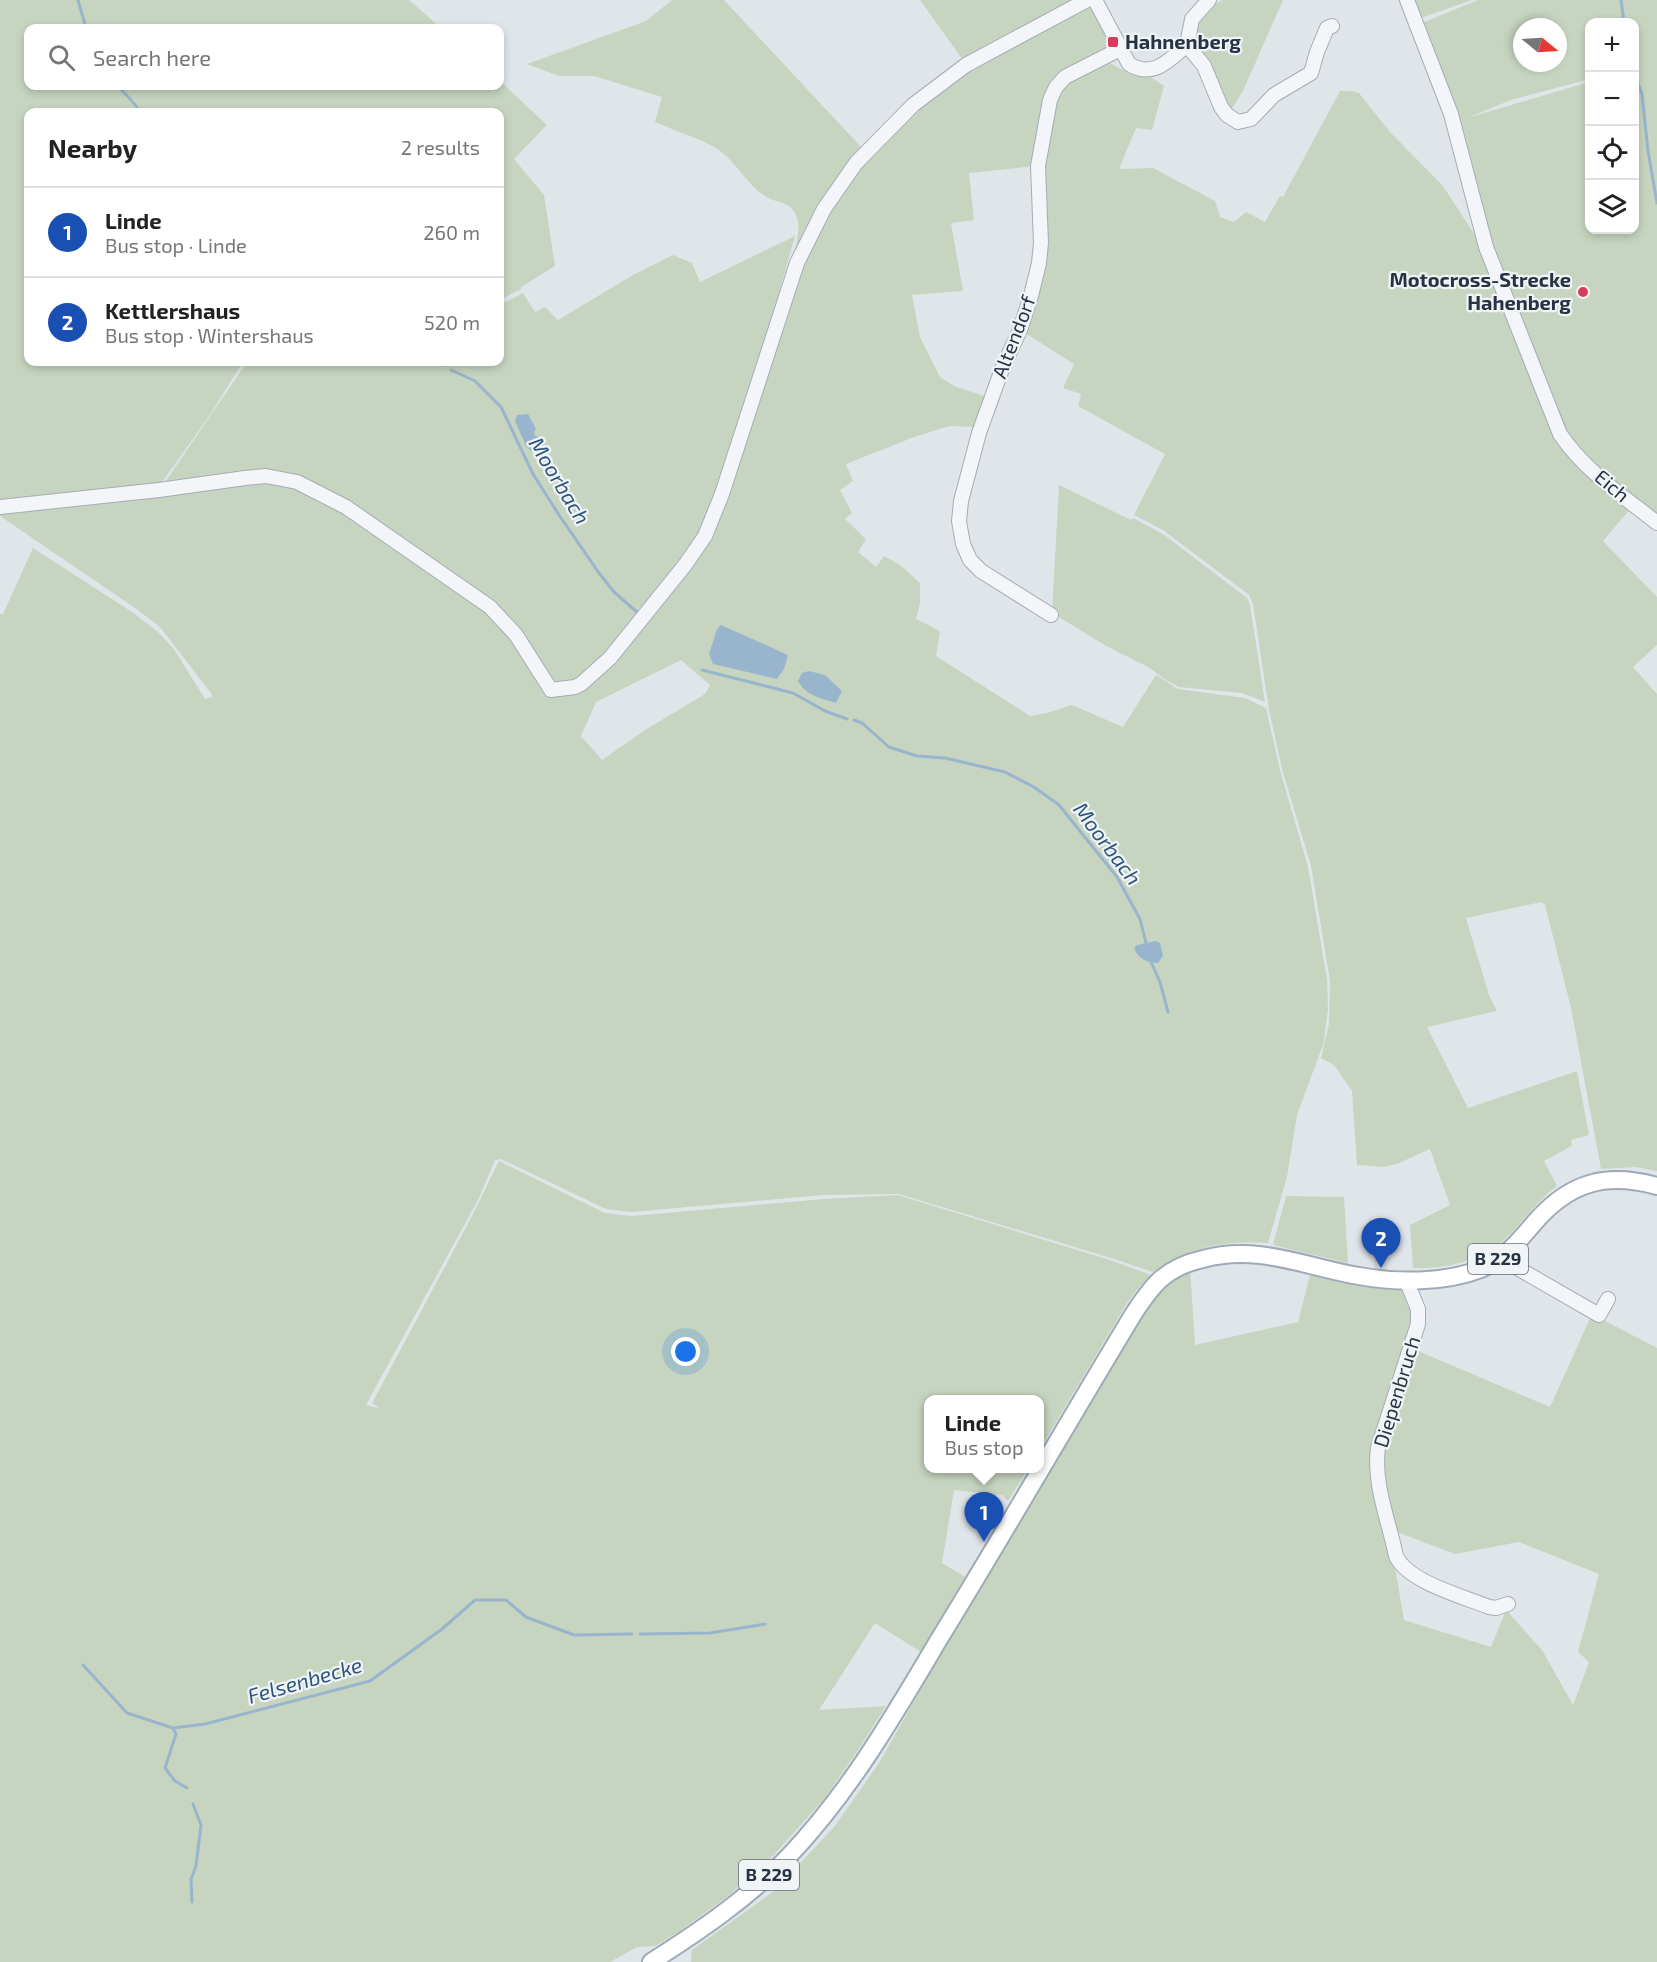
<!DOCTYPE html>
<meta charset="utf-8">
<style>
:root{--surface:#fff;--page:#f2f2f2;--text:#222;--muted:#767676;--line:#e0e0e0;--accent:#ea580c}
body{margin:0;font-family:"Exo 2",sans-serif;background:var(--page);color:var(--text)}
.controls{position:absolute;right:18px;top:18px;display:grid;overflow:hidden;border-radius:12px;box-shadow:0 3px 9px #0003}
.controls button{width:54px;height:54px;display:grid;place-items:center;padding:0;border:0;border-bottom:2px solid var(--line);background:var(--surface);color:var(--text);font:30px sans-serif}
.compass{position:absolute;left:1513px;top:18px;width:54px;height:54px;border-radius:50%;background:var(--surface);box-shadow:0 3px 9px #0003;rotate:108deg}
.you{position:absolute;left:686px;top:1352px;width:21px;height:21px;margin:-15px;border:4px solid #fff;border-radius:50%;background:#1a73e8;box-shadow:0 0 0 9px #1a73e833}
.badge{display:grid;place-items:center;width:39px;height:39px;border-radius:50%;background:var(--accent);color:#fff;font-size:20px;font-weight:700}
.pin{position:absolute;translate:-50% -50px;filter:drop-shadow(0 2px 3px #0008)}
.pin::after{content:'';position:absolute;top:32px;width:21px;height:18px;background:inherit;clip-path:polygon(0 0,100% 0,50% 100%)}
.popup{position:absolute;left:924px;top:1395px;width:120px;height:78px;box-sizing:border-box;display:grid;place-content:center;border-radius:12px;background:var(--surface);filter:drop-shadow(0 2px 4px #0005);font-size:20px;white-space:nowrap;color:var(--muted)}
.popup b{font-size:22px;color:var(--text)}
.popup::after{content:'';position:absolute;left:50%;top:100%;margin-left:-12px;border:12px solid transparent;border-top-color:var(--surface)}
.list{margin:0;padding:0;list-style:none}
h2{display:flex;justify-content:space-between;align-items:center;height:78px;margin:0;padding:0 24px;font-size:26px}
h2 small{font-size:20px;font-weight:400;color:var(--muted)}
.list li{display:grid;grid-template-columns:39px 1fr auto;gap:18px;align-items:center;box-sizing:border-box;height:90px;padding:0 24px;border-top:2px solid var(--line)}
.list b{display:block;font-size:22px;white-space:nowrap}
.list p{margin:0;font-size:20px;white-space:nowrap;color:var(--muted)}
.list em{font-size:20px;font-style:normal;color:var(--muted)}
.icon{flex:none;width:33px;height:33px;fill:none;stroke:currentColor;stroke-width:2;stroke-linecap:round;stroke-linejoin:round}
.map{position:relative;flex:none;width:1657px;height:1962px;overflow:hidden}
.search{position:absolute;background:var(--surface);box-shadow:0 3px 9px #0003;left:24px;top:24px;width:480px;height:66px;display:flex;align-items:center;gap:15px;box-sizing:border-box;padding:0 21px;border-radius:12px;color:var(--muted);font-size:22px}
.panel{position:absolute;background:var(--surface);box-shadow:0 3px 9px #0003;left:24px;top:108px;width:480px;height:258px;border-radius:12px}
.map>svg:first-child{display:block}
.green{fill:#c7d5c0;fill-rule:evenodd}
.water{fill:#98b5cd}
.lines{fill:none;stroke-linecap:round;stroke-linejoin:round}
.stream{stroke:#98b5cd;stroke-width:3}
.minor-casing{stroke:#a5acb5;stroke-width:16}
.major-casing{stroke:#9eaab7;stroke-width:20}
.minor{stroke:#f3f5f8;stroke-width:14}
.major{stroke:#fff;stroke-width:16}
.poi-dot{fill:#da3a5c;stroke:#f0f4f7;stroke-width:2}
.labels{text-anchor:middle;stroke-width:4.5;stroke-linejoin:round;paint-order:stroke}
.shield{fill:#f0f4f7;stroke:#636d79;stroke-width:1.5}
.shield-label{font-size:18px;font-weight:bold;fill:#273343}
.poi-label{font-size:20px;font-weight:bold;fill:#273343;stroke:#f0f4f7;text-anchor:start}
.street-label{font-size:20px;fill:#273343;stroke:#f0f4f7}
.water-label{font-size:21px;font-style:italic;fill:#2d557b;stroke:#f0f4f7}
</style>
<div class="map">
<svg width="1657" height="1962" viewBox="0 0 1657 1962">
<rect width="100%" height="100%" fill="#e0e5ea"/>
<path class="green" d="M0,0h409l32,28h-413v58h472v-5l47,44 -33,34 30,36 11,71 -34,21v2l-21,11v-188h-472v250h215l-33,53 -50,70 -160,19z
M672,0h52l138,148 -83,148c7,-19 26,-62 17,-81 -6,-14 -21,-12 -31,-19 -18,-11 -28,-33 -46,-46 -19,-12 -44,-19 -64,-28l7,-25 -68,-21h-35l-32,-12 119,-43z
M920,0h164l-119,63z
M1090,0l28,49 -53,27 -29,90 -67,7 5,47 -23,3 12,68 -51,4 8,42 20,40 16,10 32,10 -10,30 -29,-1 -35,11 -68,27 7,17 -13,9 12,23 -7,6 21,20 -8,13 18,15 8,-11 16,9 20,18v20l-4,16 24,12 -4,25 94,60 17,-3 25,-8 51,22 33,-52 22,14 67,9 21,10 14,62 28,97 19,113 1,29 -4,33 -27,73 -10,62 -19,66c-46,-2 -76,3 -115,29l-42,-14 -212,-64 -76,1 -191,17 -26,-3 -105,-50 -6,1 -16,38 -113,207 13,3 -7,-5 100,-187 27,-55 106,52 27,3 191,-17 75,-4 212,65 41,15 -12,12 -12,16 -87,146v-49h-112v68l100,1 -20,32 -6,-6 -48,-5 -12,73 23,14 -44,75 -46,-29 -56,87 67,-4 -28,44 -34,49 -51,57 -45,40 -51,37 -22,13 -18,1 -27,15h-610v-1348h3l30,-66 99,64 26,20 16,17 31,50 8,-3 -53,-69 -25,-19 -135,-92v-6l255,-30 60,12 173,117 63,84 31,-4 125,-151 92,-275 60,-99 80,-79zM681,660l29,25 -5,9 -60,36 -43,30 -21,-24 15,-34z
M1222,0h61l-39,89 -14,23 -26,-57 -8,-12 -3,-9 11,-23z
M1411,0h61l-51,18z
M1478,0h179v518l-68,-55 -24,-32 -73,-182 -70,-226zM1590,22h44v208h-44l-1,-148 -122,36 44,-18 79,-21zM1522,27h36v36h-36z
M1110,63l22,12 20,3 12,8 -12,44 -16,-2 -17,41 34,-1 62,33 5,16 14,5 12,-10 19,10 15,-26 3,1 57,-106h11l8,2 31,39 53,54 41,63 73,186 74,73 -28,33 54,56v48l-24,22 24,27v477l-22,-4 -34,2 -30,-161 -26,-103 -4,-3 -75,16 23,77 8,16 -70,16 41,81 109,-37 12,64 -18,5 1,6 -28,15 13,25c-19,14 -33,34 -49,50 -23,24 -63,34 -95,32l-3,-43 40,-20 -20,-56 -31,14 -15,4 -27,-2 -5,-74 -18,-26 -13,-7 8,-34 1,-43 -19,-115 -29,-97 -13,-59 -16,-106 -4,-9 -86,-65 -29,-15 31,-61 -87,-48 3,-12 -18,-6 11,-24 -52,-33 11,-34 8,-133 12,-63 18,-22z
M795,236l-17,60 1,8 -77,232 -106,131 -20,14 -20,4 -45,-61 -217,-146 -131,7 84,-123h253v-57l23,-12 12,19 10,-5 13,13 75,-45 40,-20 19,8 8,19z
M1059,485l72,35 2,-2 30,16 84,64 3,7 15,97 -23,-9 -63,-6 -15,-8 -14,-11 -42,-21 -56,-34z
M1286,1196l58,1 4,66 -75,-18z
M1190,1268l5,77 103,-23 13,-51c32,6 63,14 95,12l11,26 -1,14 -22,72 -13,36 -7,27 3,21 12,52 15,89 87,27 15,-37 36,40 31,55 16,-43 -11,-10 21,-78 -80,-32 -64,12 -58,-22 -5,-3c-9,-24 -13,-54 -13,-80l32,-101 139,59 42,-93 65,34v614h-966l1,-12 82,-59 60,-64 45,-64 224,-395c24,-38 45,-80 87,-100z"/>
<path class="water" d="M528,414l8,15 -2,3 1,4 4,1 4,6 -2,6 -10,2 -5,-5 -11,-25 2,-6z
M721,625l67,30 -4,14 -7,10 -64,-15 -4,-10 8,-25z
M809,671l16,4 17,16 -6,12c-15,-5 -30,-7 -38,-22l4,-8z
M1156,941l4,2 3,13 -5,7c-10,0 -20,-4 -24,-15l3,-3z"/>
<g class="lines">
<path class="stream" d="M78,0l8,28
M1621,0l3,22
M1634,73l8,21 6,57 9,52
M117,86c9,8 17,16 23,26
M439,362l3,3
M451,370l24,11 26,26 32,67 26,41 40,58 15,19 24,21
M702,670l91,23 32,18 22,8
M854,720l8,3 27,24 28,9 28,2 60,14 29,15 25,18 58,72 23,42 7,28
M1151,962l9,20 8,30
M640,1634l70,-1 55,-9
M83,1665l44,48 46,15 32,-4 165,-43 72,-52 33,-29h31l20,17 48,18 58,-1
M173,1728l3,6 -11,34 10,13 12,7
M192,1902l-1,-23 5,-13 5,-41 -8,-21"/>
<defs>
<path id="minor" d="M1095,0l34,64c24,15 39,-3 58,-19l5,-26 17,-19
M1407,0l44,114 35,133 74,187c24,36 63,62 97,89
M1187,45l17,21 17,41 6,8 11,7 13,-3 23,-24 37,-22 6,-21 10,-24 5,-2
M0,507l159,-17 86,-12 21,-2 31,6 49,25 144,100 26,28 35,55 24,-3 6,-3 29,-26 75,-93 20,-29 17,-42 75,-231 27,-54 32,-46 57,-58 53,-40 121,-65
M1051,615l-70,-44 -11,-11 -7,-16 -4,-23 2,-20 18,-68 23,-64 18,-39 11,-34 8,-33 2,-20 -3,-77 12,-66 6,-13 9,-10 55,-28
M1500,1258l99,57 9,-16
M1406,1280l12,29v15l-40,124c-5,36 11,73 18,108 12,26 66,40 93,51l7,1 12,-4"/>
<path id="major" d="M651,1962c49,-31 97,-64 137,-105 61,-64 105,-140 150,-216 67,-109 130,-219 196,-328 8,-12 17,-26 28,-35 12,-10 27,-16 41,-19 55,-15 103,8 156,17 38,7 86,7 122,-7 23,-10 38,-28 54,-47 35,-40 71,-50 122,-36"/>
</defs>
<use href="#minor" class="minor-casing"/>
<use href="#major" class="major-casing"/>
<use href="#minor" class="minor"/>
<use href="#major" class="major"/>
</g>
<g class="poi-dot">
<rect x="1107" y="36" width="12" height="12" rx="3"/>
<circle cx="1583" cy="292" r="6"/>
</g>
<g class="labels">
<g class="shield">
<rect x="1468" y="1244" width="60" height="30" rx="4.5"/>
<rect x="739" y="1860" width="60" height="30" rx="4.5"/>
</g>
<g class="shield-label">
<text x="1498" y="1265">B 229</text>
<text x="769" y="1881">B 229</text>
</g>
<g class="poi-label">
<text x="1125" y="49">Hahnenberg</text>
<text x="1571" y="287" text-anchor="end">Motocross-Strecke<tspan x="1571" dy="23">Hahenberg</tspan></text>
</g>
<g class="street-label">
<text transform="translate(1014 337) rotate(-69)" y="7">Altendorf</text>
<text transform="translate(1612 486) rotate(40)" y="7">Eich</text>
<text transform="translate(1397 1392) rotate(-73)" y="7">Diepenbruch</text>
</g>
<g class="water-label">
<text transform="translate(559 481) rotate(59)" y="7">Moorbach</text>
<text transform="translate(1107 844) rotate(53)" y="7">Moorbach</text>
<text transform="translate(305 1681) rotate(-16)" y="7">Felsenbecke</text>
</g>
</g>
</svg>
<div class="controls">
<button>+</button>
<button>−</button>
<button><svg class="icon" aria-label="locate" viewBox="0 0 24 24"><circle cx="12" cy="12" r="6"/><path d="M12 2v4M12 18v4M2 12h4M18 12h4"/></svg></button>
<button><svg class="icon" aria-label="layers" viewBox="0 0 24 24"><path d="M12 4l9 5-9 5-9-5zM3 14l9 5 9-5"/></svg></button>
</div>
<svg class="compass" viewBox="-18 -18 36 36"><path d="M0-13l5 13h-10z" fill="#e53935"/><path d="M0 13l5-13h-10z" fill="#767676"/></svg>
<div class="you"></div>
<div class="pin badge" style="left:984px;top:1542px;background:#1a4fb4">1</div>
<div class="popup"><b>Linde</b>Bus stop</div>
<div class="pin badge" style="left:1381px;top:1268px;background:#1a4fb4">2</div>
<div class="search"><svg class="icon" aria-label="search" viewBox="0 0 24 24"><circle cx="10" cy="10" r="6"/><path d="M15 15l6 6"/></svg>Search here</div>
<section class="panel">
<h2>Nearby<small>2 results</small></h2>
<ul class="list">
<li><span class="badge" style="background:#1a4fb4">1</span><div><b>Linde</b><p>Bus stop · Linde</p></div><em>260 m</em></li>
<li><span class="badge" style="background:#1a4fb4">2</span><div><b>Kettlershaus</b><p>Bus stop · Wintershaus</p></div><em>520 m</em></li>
</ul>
</section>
</div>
